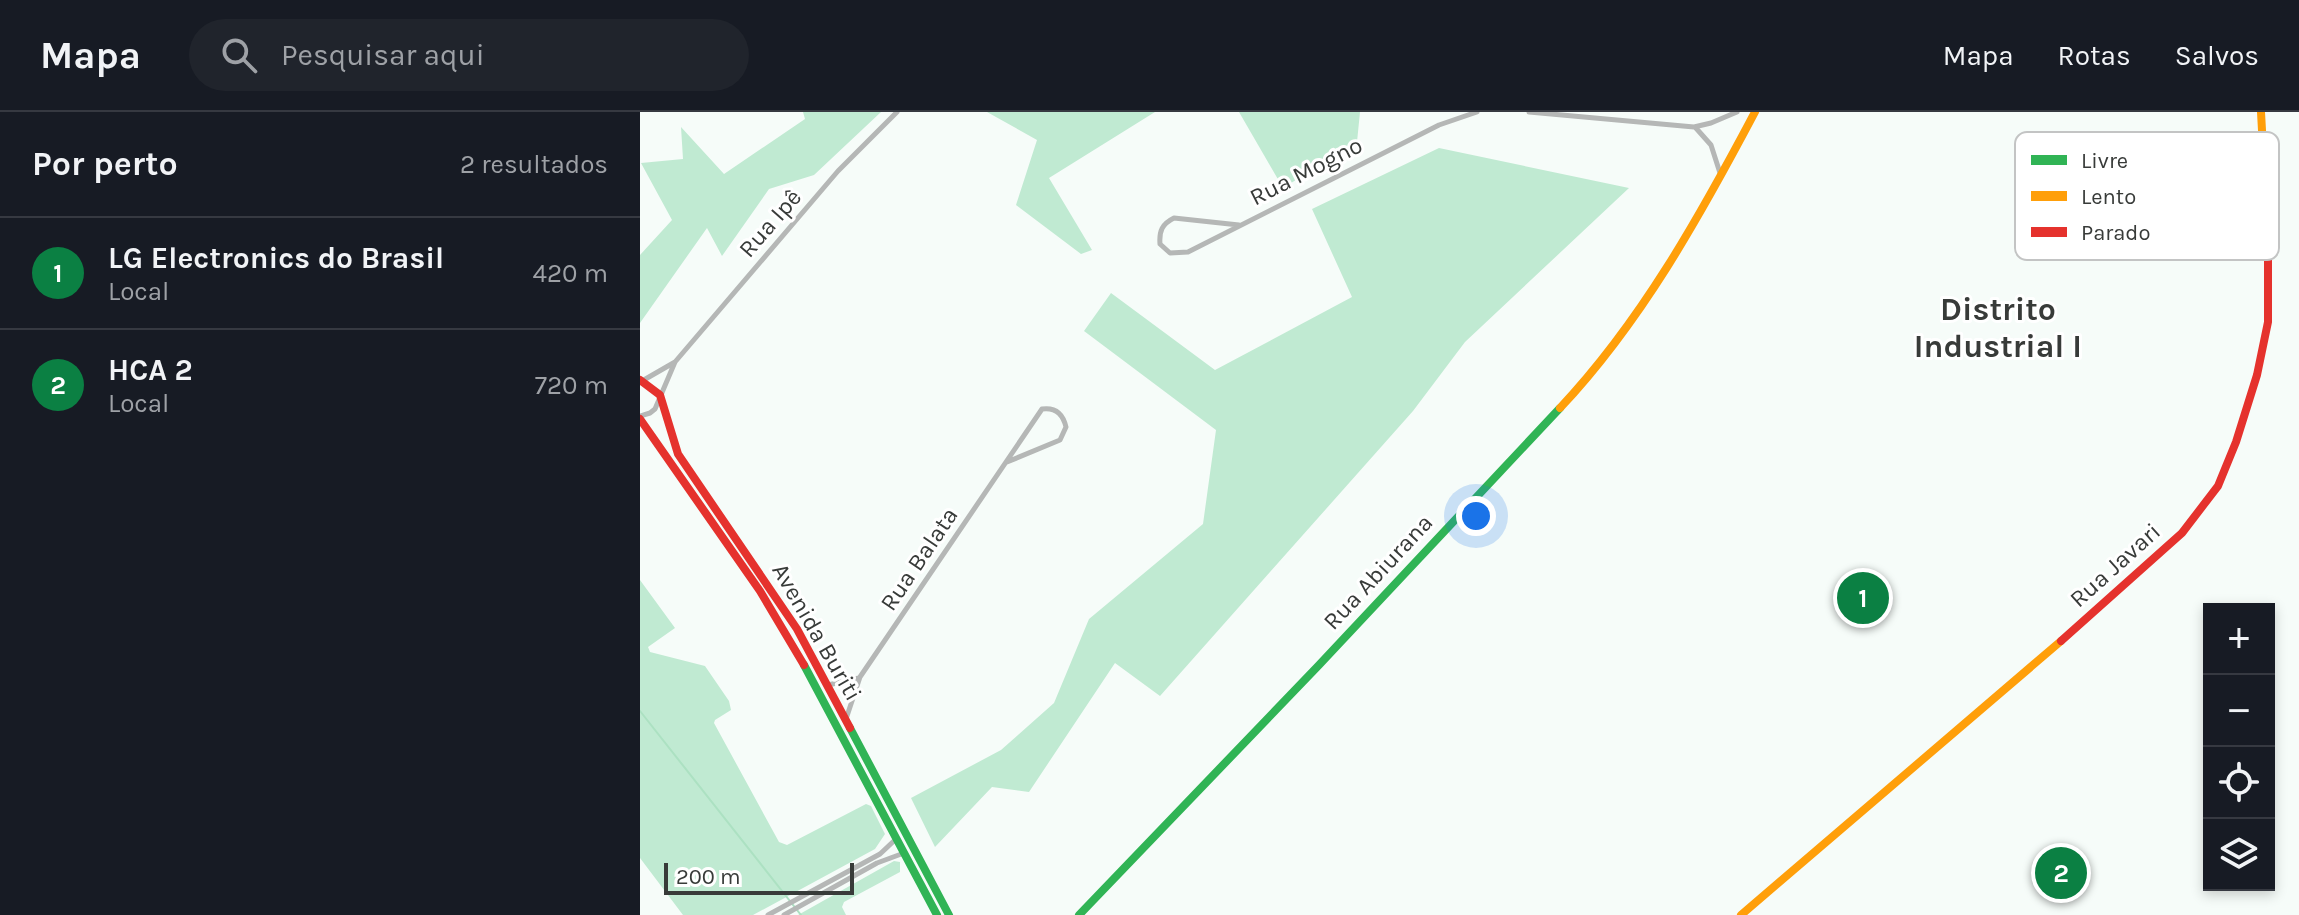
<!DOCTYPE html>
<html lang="pt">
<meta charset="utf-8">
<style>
:root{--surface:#171b24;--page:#20242c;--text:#f1f3f6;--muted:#9ea1a6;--line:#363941;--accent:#0b8043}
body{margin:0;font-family:Karla,sans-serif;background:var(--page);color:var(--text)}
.controls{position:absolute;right:24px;bottom:24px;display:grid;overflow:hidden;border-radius:0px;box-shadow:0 4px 12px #0003}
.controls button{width:72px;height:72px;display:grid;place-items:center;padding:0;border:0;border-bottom:2px solid var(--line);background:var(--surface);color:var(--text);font:40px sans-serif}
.scale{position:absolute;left:24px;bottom:20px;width:190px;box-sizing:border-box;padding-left:8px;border:4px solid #383b39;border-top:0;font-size:22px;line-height:28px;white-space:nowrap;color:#383b39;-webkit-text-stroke:6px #fff;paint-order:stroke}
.you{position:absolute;left:836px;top:404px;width:28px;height:28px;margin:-20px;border:6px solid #fff;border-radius:50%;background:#1a73e8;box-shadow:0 0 0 12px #1a73e833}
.badge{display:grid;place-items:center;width:52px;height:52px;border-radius:50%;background:var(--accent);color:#fff;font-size:26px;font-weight:700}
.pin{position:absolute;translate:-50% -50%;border:4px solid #fff;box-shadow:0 2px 8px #0006}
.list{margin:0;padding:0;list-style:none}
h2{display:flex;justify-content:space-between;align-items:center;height:104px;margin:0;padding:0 32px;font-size:34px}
h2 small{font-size:26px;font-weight:400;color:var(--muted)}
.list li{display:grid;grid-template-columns:52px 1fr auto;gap:24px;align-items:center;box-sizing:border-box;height:112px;padding:0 32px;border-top:2px solid var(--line)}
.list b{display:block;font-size:30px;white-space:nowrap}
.list p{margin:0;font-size:26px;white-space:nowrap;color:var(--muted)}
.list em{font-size:26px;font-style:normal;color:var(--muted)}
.icon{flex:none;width:44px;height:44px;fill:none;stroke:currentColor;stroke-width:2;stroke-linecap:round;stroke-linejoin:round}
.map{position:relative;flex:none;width:1659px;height:803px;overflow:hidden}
header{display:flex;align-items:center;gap:48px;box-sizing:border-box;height:112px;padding:0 40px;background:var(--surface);border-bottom:2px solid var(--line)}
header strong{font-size:38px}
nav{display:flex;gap:44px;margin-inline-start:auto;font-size:28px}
.search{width:560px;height:72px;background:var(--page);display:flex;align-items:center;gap:20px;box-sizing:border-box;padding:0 28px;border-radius:44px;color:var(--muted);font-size:30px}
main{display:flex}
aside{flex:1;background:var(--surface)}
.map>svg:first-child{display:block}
.forest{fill:#c0ead2}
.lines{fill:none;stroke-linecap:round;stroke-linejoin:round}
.stream{stroke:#ace1c2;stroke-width:2}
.street{stroke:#b5b7b6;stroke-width:5}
.fast{stroke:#30b455;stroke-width:8}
.slow{stroke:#ff9f0a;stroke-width:8}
.jam{stroke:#e5322d;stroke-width:8}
.labels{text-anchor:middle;stroke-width:6;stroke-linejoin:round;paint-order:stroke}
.street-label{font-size:24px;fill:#383b39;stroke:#fff}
.district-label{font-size:32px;font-weight:bold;fill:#383b39;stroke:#fff}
.key{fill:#fff;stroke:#c3c4c4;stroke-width:2}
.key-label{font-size:22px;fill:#383b39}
</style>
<header>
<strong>Mapa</strong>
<div class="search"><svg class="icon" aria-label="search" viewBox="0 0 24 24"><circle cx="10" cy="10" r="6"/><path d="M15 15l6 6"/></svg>Pesquisar aqui</div>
<nav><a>Mapa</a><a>Rotas</a><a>Salvos</a></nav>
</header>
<main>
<aside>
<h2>Por perto<small>2 resultados</small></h2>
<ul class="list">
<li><span class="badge">1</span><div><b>LG Electronics do Brasil</b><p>Local</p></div><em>420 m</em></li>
<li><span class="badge">2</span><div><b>HCA 2</b><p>Local</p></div><em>720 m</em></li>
</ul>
</aside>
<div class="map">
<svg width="1659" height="803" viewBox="0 0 1659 803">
<rect width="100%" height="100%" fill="#f6fcf9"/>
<path class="forest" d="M163,0h78l-67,63 -45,14 -47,67 -15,-28 -67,95v-68l32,-35 -31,-57 42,-4 -2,-32 43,47 81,-55z
M347,0h168l-106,66 43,72 -11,4 -65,-49 21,-65z
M599,0h121l-3,30 -74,46z
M799,36l190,40 -164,154 -52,69 -253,285 -45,-33 -86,129 -37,-5 -57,60 -24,-49 90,-48 53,-47 35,-84 114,-95 13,-94 -132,-99 27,-38 104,77 137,-73 -40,-88z
M0,468l35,48 -27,19 2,5 55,14 24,35 2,9 -16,10 -1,3 65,119 8,3 79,-41 5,2 14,28 -10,15 -122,66h-70l-43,-57z
M254,749l6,1v10l-56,30 -2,5 4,8h-48z"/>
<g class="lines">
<path class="stream" d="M0,599l161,204"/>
<path class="street" d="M889,0l165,15 17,-4 26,-11
M1055,15l16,18 9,28
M599,113l-65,-7c-12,6 -15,13 -14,26l10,9 18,-1 251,-127 38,-13
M2,269l33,-19
M0,304l10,-3 5,-4 20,-47 163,-191 59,-59
M188,573l31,-7
M206,607l14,-42 182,-268c14,-2 21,5 24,18l-6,13 -53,22
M128,803l112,-61 16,-15
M144,803l93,-52 27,-10"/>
<path class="fast" d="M164,553l133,250
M210,616l99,187
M439,803l240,-250 241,-257"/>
<path class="slow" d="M1621,0l7,129
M920,296c81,-86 140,-192 195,-296
M1101,803l320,-274"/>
<path class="jam" d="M0,268l20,15 18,59 119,175 53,99
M0,307l120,172 44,74
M1421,529l121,-108 36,-47 18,-44 21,-67 11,-53v-81"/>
</g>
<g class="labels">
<g class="street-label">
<text transform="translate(666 59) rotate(-27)" y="8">Rua Mogno</text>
<text transform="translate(130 111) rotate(-49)" y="8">Rua Ipê</text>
<text transform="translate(279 447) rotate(-56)" y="8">Rua Balata</text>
<text transform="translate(1475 453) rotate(-42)" y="8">Rua Javari</text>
<text transform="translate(738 460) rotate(-47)" y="8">Rua Abiurana</text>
<text transform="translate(177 520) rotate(60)" y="8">Avenida Buriti</text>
</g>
<g class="district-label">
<text x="1358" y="208">Distrito<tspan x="1358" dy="37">Industrial I</tspan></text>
</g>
</g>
<rect x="1375" y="20" width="264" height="128" rx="12" class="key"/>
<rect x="1391" y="43" width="36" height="10" fill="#30b455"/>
<rect x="1391" y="79" width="36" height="10" fill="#ff9f0a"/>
<rect x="1391" y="115" width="36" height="10" fill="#e5322d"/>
<g class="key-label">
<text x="1441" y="56">Livre</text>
<text x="1441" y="92">Lento</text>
<text x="1441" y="128">Parado</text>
</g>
</svg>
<div class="controls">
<button>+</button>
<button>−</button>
<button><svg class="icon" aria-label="locate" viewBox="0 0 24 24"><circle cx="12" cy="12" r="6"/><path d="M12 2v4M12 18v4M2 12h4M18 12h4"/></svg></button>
<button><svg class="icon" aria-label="layers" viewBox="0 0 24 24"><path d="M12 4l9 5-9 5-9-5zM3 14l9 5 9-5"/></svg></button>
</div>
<div class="scale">200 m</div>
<div class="you"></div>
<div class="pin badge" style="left:1223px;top:486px">1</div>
<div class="pin badge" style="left:1421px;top:761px">2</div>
</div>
</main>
